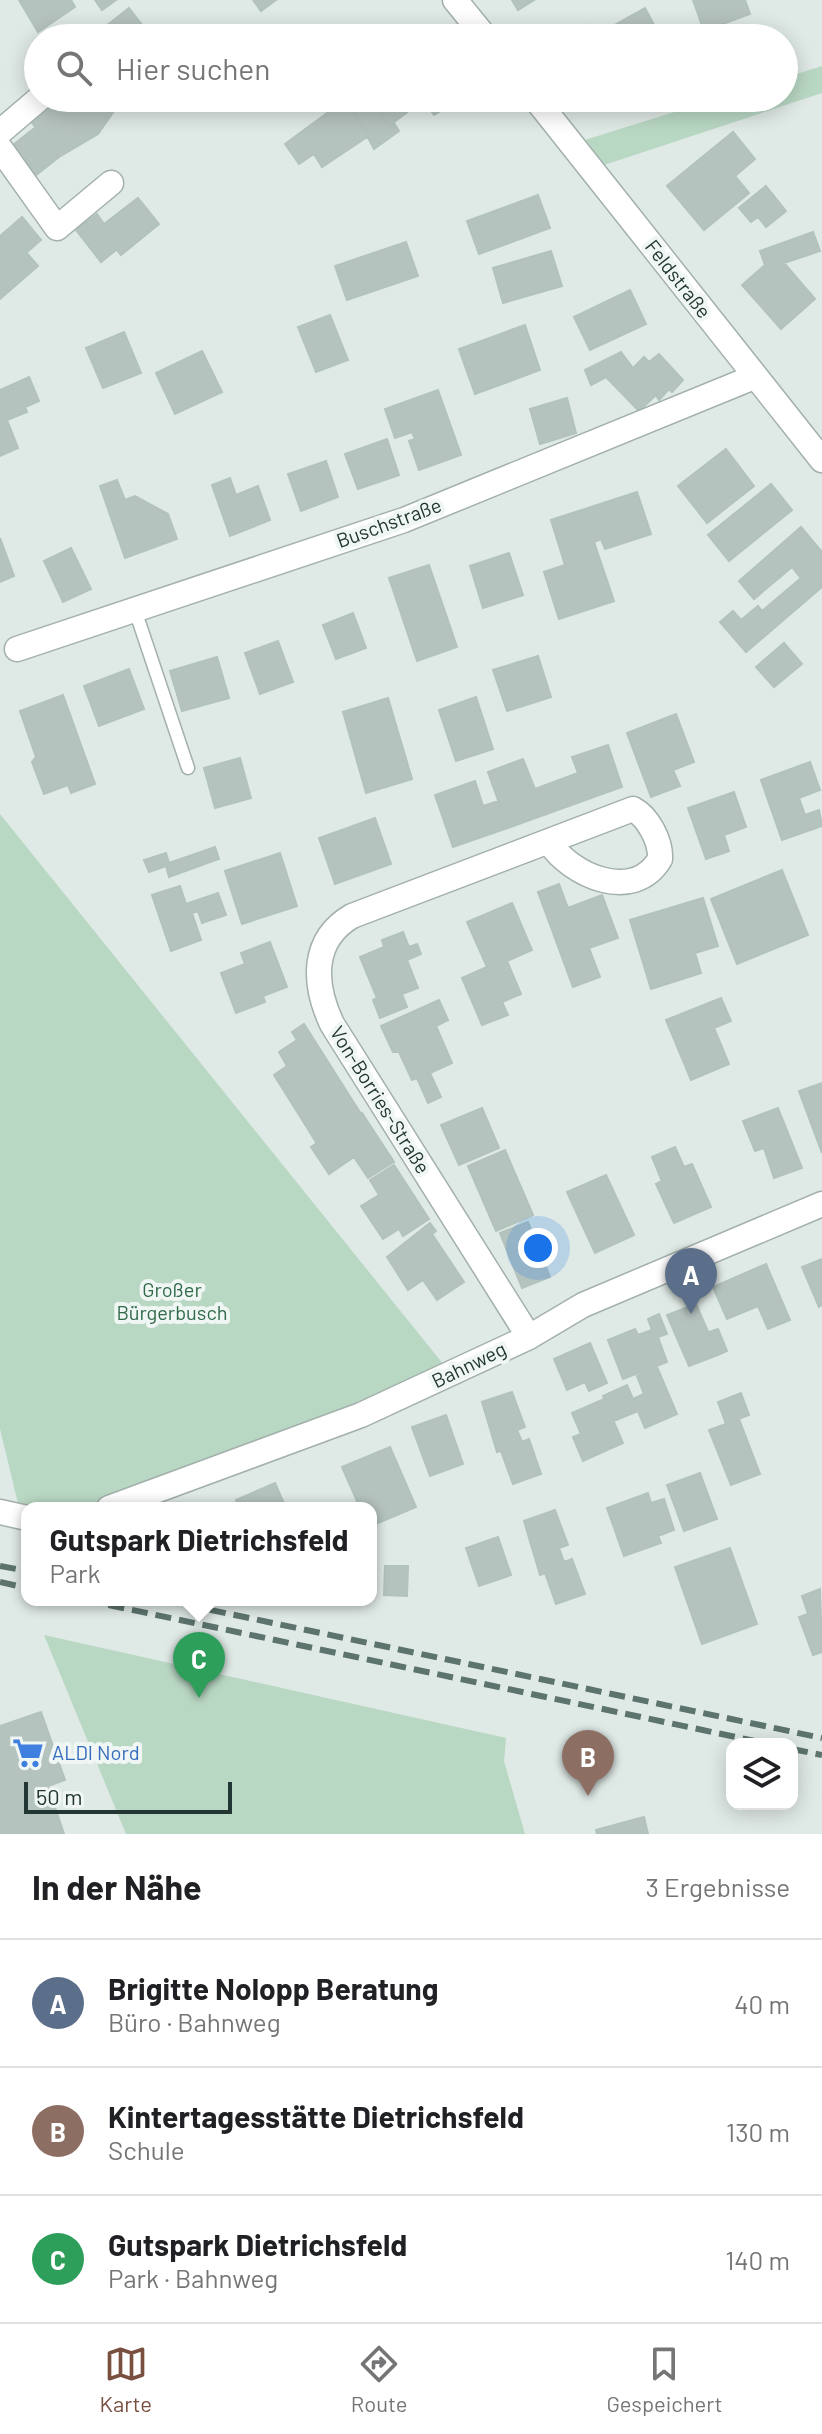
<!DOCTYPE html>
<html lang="de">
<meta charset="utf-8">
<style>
:root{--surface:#fff;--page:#f2f2f2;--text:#202124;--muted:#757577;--line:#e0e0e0;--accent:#79503f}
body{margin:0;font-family:Barlow,sans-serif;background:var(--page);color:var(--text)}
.controls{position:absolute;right:24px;bottom:24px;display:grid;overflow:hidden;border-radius:16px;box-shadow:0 4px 20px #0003}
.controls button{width:72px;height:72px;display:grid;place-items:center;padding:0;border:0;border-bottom:2px solid var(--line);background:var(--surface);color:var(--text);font:40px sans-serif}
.scale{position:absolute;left:24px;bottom:20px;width:208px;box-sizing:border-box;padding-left:8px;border:4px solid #223733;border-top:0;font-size:22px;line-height:28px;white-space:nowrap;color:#223733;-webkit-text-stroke:6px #eff6f3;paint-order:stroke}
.you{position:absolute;left:538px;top:1248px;width:28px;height:28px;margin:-20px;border:6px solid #fff;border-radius:50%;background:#1a73e8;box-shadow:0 0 0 12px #1a73e833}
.badge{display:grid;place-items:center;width:52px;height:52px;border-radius:50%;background:var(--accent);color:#fff;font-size:26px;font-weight:700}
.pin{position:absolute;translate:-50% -66px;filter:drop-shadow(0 2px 4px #0008)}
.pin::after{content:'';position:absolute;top:42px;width:28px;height:24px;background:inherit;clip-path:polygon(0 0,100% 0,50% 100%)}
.popup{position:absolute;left:21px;top:1502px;width:356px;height:104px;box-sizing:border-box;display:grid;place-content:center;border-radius:16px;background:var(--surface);filter:drop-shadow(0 2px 6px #0005);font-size:26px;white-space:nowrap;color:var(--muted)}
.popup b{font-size:30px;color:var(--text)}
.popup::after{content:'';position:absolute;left:50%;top:100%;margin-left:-16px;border:16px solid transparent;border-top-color:var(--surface)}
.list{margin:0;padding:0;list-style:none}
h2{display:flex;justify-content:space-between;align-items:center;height:104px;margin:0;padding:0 32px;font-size:34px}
h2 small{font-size:26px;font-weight:400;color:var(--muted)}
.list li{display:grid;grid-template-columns:52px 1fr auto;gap:24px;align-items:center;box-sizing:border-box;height:128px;padding:0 32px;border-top:2px solid var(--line)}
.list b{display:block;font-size:30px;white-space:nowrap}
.list p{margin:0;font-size:26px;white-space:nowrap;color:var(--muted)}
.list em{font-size:26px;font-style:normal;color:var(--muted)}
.icon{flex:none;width:44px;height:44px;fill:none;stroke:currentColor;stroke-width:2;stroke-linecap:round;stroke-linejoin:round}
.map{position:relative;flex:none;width:822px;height:1834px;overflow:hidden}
.search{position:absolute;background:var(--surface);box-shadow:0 4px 20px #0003;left:24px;right:24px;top:24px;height:88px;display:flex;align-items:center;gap:20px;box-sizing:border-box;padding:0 28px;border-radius:44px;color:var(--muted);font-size:30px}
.sheet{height:488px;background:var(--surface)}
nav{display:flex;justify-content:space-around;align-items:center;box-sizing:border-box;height:112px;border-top:2px solid var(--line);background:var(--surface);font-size:22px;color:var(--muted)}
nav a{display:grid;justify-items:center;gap:4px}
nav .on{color:var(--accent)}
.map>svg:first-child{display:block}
.green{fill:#b9d8c4}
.building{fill:#b5c3be;stroke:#b2c2bc;stroke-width:2}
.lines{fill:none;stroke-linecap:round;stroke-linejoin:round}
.service-casing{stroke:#a3b0ac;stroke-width:15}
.minor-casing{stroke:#a3b0ac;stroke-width:27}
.service{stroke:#fff;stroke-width:12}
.minor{stroke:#fff;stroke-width:24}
.rail{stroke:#5c736e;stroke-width:6;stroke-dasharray:16 8;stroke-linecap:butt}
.labels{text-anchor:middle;stroke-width:8;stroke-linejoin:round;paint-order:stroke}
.street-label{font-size:20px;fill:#223733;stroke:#eff6f3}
.park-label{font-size:20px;fill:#306a4a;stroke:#eff6f3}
.shop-label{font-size:20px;fill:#366cbe;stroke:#eff6f3;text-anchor:start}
</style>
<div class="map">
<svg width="822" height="1834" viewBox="0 0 822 1834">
<rect width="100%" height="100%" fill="#dfe9e5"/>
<path class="green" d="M822,66v27l-230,76 -20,-25 147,-46h65v-20z
M0,814l452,561 -343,133h-82l-6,8 -21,-87z
M44,1635l462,103 -2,23 21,73h-399z"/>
<path class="building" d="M19,0h52l4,7 -37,25z
M95,0h21l-14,10z
M253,0h23l-15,11z
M512,0h22l-16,10z
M693,0h52l5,14 -46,17z
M129,8l17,22 -10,8h-30l-6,-7z
M645,8l16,30h-42l-6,-12z
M584,25l9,13h-28z
M63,98h65l-2,6 -5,-3 -23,33 -39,23 -30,-38 24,-17 5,3z
M370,98h92l-28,17 -11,-15 -34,26z
M345,100l25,35 -48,32 -8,-13 -15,10 -14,-20z
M373,101l16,25 5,-3 5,8 -25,18 -19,-36z
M36,127l23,30 -23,18 -23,-30z
M733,132l22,27 -20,17 14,17 -45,37 -37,-44z
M766,186l20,25 -20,16 -8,-10 -7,5 -12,-14z
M538,195l12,33 -71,26 -12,-33z
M138,198l21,26 -38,31 -22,-27z
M97,214l7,10 -5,4 17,22 -15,12 -25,-32z
M22,217l19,23 -15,13 -19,-23z
M7,230l31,36 -38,33v-63z
M813,232l7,19 -36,12 31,36 -34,30 -39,-44 23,-20 -5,-14z
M406,242l12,34 -71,24 -12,-34z
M551,251l11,35 -59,17 -10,-35z
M630,290l16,34 -56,26 -16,-33z
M330,315l18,45 -32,12 -18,-45z
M525,325l15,45 -65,24 -16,-45z
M124,332l17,41 -38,15 -17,-40z
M202,351l20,41 -47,22 -19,-41z
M621,352l12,16 11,-11 5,5 10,-8 24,26 -11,12 -3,-3 -10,11 -3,-5 -17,16 -33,-34 -15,8 -6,-15z
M29,377l10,24 -14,6 2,5 -20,8 11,28 -18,8v-66z
M438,390l23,65 -42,15 -10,-29 6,-2 -3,-7 -17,6 -10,-29z
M567,398l9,35 -36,11 -10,-35z
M387,439l12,36 -41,14 -13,-35z
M726,449l28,37 -47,37 -29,-37z
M326,461l12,36 -37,14 -13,-37z
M230,478l6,17 22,-9 12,34 -40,16 -18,-51z
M117,480l8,20 10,-4 33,18 9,25 -52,19 -25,-72z
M771,484l21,26 -63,51 -21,-26z
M637,492l14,42 -46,15 -4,-10 -7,3 20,59 -55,18 -15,-47 21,-7 -14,-45z
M801,527l21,25v35l-76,65 -26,-30 13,-11 8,9 17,-14 4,5 39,-33 -9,-11 -38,32 -15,-18z
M0,538l14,38 -14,6z
M71,548l20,41 -28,13 -19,-41z
M509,553l14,42 -40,13 -13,-42z
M429,565l28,82 -40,14 -28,-83z
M353,613l13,35 -30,11 -13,-34z
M278,641l15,41 -33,12 -15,-41z
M784,643l18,21 -28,23 -18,-20z
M538,656l13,41 -44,14 -14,-41z
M217,657l12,41 -47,13 -12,-40z
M129,669l15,40 -45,17 -15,-40z
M63,695l32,89 -24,9 -3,-8 -24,9 -12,-32 4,-5 -16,-46z
M476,697l17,52 -37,12 -17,-51z
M388,698l24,81 -46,14 -23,-81z
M676,714l18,48 -21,8 7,16 -29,11 -24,-64z
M608,745l14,42 -53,19 -10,-26 19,-7 -6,-16z
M240,758l11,40 -36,10 -11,-40z
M523,759l12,30 24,-9 10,26 -61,22 -20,-56z
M810,762l10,28 -21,8 6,17 14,-5 3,16 -40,14 -21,-60z
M475,781l8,25 16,-5 9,27 -55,19 -18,-52z
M734,792l12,35 -22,8 5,16 -23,8 -18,-51z
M375,818l16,46 -56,20 -16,-46z
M215,847l4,12 -50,18 -3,-11 -17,6 -5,-12 22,-7 3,10z
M280,853l17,53 -55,18 -17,-53z
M782,870l26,65 -71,29 -26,-65z
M559,884l9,24 34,-13 16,43 -29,10 11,29 -27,10 -35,-95z
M180,886l6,18 32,-11 8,22 -24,8 -4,-12 -6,2 9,27 -30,11 -19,-56z
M703,898l15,48 -23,7 6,20 -50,16 -21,-69z
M512,903l20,47 -25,11 14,33 -19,8 6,13 -26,10 -20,-47 25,-11 -20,-45z
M403,932l6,15 8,-3 4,10 -14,6 11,28 -16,6 5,13 -27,11 -7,-18 4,-2 -17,-41 24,-10 -2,-7z
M270,942l17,45 -24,9 2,6 -29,11 -15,-40 24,-9 -4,-11z
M721,998l10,23 -17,7 15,36 -38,16 -25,-60z
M439,1000l9,20 -12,6 16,37 -22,10 11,24 -13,6 -11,-25 -5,2 -13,-28h-6l-12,-26z
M304,1024l26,41 -44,29 -12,-19 13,-9 -8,-14 18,-12 -5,-8z
M330,1065l31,49 -45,28 -30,-48z
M822,1083v70l-23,-62z
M482,1108l17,40 -40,17 -18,-40z
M778,1108l24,60 -28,10 -10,-30 -9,3 -12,-30z
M362,1113l32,49 -26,16 -14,-21 -25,17 -18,-27z
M675,1147l9,20 8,-3 19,43 -37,16 -18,-39 6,-3 -10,-24z
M505,1150l28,65 -37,16 -28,-65z
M394,1165l35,54 -26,17 -4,-7 -16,10 -22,-33 18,-11 -9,-15z
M606,1175l28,60 -39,18 -28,-61z
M528,1222l22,55 -28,11 -22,-55z
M430,1223l6,8 -4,3 32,48 -27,18 -14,-20 -15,10 -21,-33z
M822,1259v46l-3,2 -17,-40z
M766,1264l24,56 -22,9 -10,-23 -31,13 -14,-32z
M696,1304l22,51 -29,11 -22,-51z
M659,1314l8,20 -9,3 9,25 -44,17 -15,-39 27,-11 3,6 14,-5 -4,-11z
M718,1329l9,22 -9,4 -9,-23z
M590,1343l17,40 -18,8 -4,-9 -18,8 -13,-31z
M657,1367l20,47 -32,14 -7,-17 -24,10 -11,-25 24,-11 6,14 11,-5 -7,-18z
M512,1392l13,35 -8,3 5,12 7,-3 12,35 -28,10 -12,-33 -4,1 -15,-50z
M741,1393l8,22 -23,9 -8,-22z
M604,1399l19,44 -40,18 -10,-24 8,-3 -9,-21z
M446,1415l17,49 -33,12 -18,-49z
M739,1419l21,55 -29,11 -22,-55z
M390,1447l26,60 -45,19v-18h-11l-18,-41z
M700,1473l17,46 -33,12 -17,-46z
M275,1483l11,25h-46l-4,-8z
M648,1493l3,10 13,-4 10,31 -16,6 3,7 -37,13 -17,-48z
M555,1510l13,35 -9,3 5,14 8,-3 13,35 -29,10 -11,-31 -5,2 -16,-54z
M498,1537l13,38 -32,11 -13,-38z
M730,1548l27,76 -55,20 -27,-77z
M385,1566h23l-1,30 -23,-1z
M820,1589l2,63 -9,3 -14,-38 9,-3 -6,-18z
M41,1712l24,68 -17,6 16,48h-64v-108z
M644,1817l4,17h-51l-1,-4z"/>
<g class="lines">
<defs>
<path id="service" d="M135,610l53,158"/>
<path id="minor" d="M455,0l31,38
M535,98l287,362
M0,132l40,-34
M0,148l57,80 54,-45
M17,649l387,-129 350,-143
M529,1337l-197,-313c-19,-40 -21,-84 20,-108l281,-107c15,8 28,32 27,50 -26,44 -89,17 -111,-17
M109,1508l252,-93 168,-78 54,-32 239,-101
M0,1512l27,6"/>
</defs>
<use href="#service" class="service-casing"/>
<use href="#minor" class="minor-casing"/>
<use href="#service" class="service"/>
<use href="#minor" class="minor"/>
<path class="rail" d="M0,1566l27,5
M0,1582l27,6
M85,1600l684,144
M163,1600l659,138
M792,1749l30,6"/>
</g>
<defs>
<symbol id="supermarket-bare" viewBox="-9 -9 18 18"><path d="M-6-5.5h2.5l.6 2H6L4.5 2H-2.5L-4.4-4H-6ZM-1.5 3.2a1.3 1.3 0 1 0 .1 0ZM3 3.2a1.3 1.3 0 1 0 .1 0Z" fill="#3f7fe0" stroke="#eff6f3" stroke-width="2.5" paint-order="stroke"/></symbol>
</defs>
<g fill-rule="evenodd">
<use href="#supermarket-bare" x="6" y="1731" width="44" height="44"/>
</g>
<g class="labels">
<g class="street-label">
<text transform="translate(678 279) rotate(52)" y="7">Feldstraße</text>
<text transform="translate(389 523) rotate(-20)" y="7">Buschstraße</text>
<text transform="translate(380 1100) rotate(58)" y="7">Von-Borries-Straße</text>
<text transform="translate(469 1365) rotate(-26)" y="7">Bahnweg</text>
</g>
<g class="park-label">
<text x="172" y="1297">Großer<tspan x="172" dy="23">Bürgerbusch</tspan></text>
</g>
<g class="shop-label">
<text x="52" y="1760">ALDI Nord</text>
</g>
</g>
</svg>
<div class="controls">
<button><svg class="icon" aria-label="layers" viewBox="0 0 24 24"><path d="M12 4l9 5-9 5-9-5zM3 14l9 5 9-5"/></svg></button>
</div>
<div class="scale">50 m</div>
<div class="you"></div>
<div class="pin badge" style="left:691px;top:1314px;background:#5c6f8a">A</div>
<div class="pin badge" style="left:588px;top:1796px;background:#8d6e63">B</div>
<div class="pin badge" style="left:199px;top:1698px;background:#2e9e5b">C</div>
<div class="popup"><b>Gutspark Dietrichsfeld</b>Park</div>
<div class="search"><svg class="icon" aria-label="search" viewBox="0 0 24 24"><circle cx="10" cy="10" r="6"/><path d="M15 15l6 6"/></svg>Hier suchen</div>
</div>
<section class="sheet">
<h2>In der Nähe<small>3 Ergebnisse</small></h2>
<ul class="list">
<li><span class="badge" style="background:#5c6f8a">A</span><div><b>Brigitte Nolopp Beratung</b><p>Büro · Bahnweg</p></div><em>40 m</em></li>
<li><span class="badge" style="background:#8d6e63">B</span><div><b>Kintertagesstätte Dietrichsfeld</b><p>Schule</p></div><em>130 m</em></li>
<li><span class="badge" style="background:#2e9e5b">C</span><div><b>Gutspark Dietrichsfeld</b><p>Park · Bahnweg</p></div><em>140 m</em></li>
</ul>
</section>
<nav>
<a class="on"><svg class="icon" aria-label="map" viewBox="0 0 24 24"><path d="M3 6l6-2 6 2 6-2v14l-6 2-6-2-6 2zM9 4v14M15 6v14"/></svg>Karte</a>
<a><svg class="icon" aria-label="directions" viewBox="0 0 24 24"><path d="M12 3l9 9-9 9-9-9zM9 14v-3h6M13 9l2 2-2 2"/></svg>Route</a>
<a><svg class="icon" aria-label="saved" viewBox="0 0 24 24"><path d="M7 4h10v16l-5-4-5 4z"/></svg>Gespeichert</a>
</nav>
